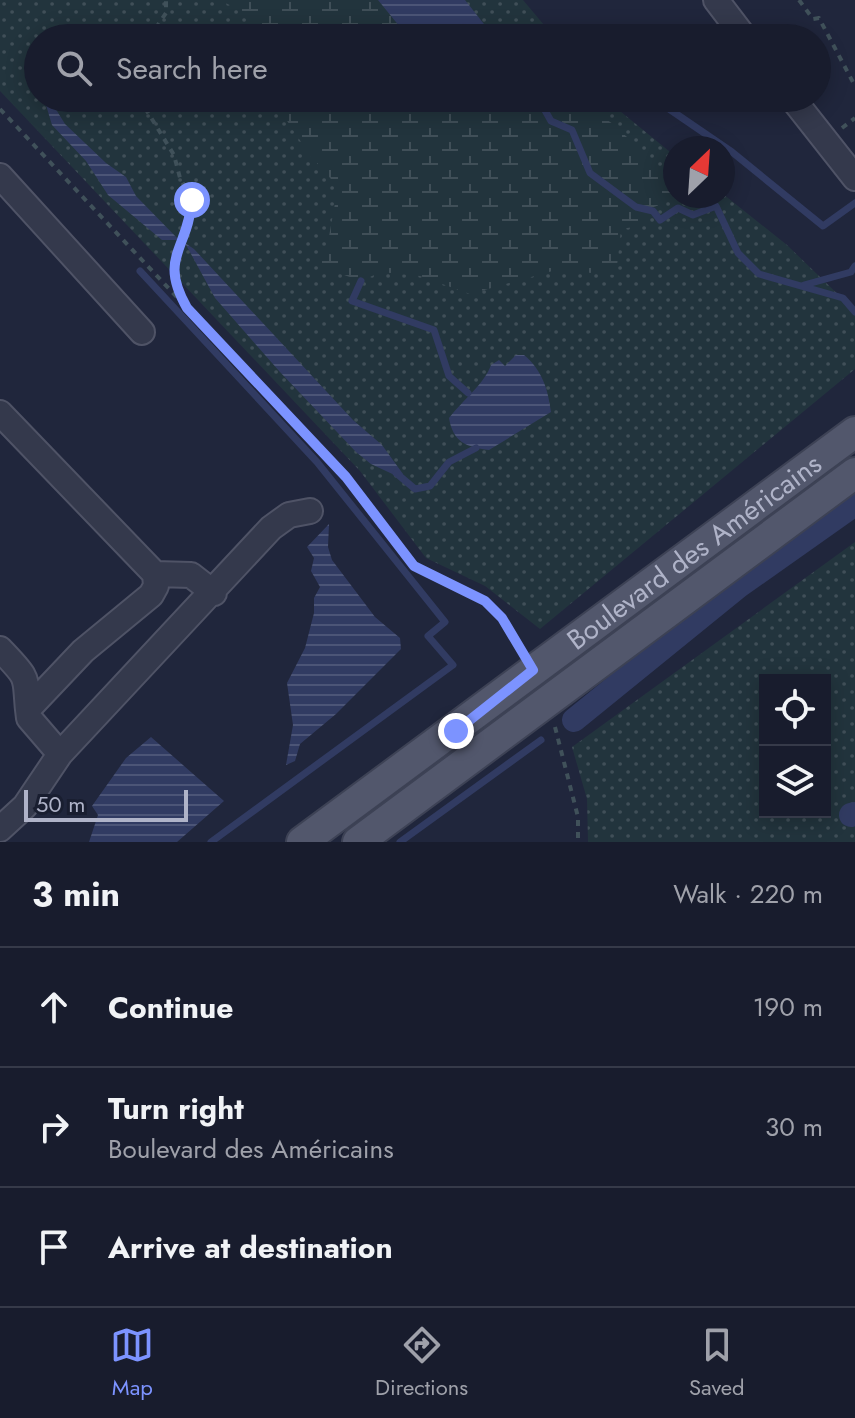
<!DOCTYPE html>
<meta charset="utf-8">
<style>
:root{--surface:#181c2d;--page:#252939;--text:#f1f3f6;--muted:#9fa1aa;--line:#363a49;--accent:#7c93ff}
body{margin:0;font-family:Jost,sans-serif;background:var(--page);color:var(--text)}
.controls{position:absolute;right:24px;bottom:24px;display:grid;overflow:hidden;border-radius:0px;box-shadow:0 4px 20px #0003}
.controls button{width:72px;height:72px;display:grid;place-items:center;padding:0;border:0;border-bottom:2px solid var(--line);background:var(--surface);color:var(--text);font:40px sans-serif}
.compass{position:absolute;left:663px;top:136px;width:72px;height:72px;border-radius:50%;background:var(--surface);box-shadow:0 4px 20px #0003;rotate:25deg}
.scale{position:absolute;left:24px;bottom:20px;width:164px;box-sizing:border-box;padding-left:8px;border:4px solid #afb3c8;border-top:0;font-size:22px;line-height:28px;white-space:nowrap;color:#afb3c8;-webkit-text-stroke:6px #191e30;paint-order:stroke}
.stop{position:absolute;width:24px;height:24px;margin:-18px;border:6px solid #7c93ff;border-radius:50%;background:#fff}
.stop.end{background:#7c93ff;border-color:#fff;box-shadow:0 2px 8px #0008}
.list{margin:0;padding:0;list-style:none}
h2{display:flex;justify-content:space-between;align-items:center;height:104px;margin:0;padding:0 32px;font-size:34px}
h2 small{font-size:26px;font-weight:400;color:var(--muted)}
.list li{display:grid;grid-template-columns:52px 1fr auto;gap:24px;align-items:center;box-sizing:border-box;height:120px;padding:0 32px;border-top:2px solid var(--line)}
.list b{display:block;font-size:30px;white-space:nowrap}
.list p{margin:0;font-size:26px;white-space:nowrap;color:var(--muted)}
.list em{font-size:26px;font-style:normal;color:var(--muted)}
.icon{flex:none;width:44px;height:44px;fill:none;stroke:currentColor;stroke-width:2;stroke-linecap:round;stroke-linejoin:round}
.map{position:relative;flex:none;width:855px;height:842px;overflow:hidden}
.search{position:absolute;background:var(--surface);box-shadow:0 4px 20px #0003;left:24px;right:24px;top:24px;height:88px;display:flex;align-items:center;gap:20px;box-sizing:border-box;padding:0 28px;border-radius:44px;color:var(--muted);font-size:30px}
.sheet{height:464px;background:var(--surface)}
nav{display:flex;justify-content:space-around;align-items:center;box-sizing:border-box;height:112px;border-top:2px solid var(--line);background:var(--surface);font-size:22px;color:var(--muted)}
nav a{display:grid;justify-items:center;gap:4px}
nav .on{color:var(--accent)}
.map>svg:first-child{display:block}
.grass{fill:url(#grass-dots);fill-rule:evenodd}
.wetland{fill:url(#wetland-marsh)}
.water{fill:url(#water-rules)}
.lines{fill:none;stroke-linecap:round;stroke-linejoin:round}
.stream{stroke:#313b62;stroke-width:7}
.canal{stroke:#313b62;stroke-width:24}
.minor-casing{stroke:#4f5366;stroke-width:28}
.major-casing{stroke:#3d4255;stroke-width:34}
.path{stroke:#40515a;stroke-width:4;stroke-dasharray:6 6;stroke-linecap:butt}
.minor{stroke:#34394c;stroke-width:24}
.major{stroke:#52576c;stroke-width:30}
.route{stroke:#7c93ff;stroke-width:10}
.labels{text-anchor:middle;stroke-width:7;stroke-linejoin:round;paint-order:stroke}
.street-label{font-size:28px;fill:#afb3c8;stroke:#191e30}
</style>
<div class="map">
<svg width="855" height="842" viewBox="0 0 855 842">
<defs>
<pattern id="grass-dots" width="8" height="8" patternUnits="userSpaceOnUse" patternTransform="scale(2)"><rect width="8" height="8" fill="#22343d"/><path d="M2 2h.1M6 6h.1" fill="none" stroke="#404f58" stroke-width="1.8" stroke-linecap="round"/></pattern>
<pattern id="wetland-marsh" width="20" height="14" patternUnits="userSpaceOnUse" patternTransform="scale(2)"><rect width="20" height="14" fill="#22343d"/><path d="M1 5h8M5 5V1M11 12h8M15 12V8" fill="none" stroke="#404f58"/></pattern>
<pattern id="water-rules" width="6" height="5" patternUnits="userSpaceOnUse" patternTransform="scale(2)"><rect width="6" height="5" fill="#313b62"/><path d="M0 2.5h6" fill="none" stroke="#4c5577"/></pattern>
</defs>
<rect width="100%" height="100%" fill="#20263c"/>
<path class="grass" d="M0,0h523l32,38h-517v60h566l71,58v40l48,-2 64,51 64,62 4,8v54l-315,260 -55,-43 -59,-28 -66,-87 -360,-380z
M855,542v300h-267l-1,-43 -15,-52zM765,680h60v132h-60z"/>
<path class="wetland" d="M219,0h159l31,38h-145l-28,-30z
M272,98h303l38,26 57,53 3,11 -8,15 -17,6 -8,17 -19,3 -5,46 -60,-5 -86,24 -50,-18 -39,-4 -20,9 -45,-16 12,-23 10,-55 -29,-33z"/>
<path class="water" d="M378,0h87l30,38h-10l-15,-8 -12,8h-49z
M39,98h10l16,26 41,39 20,14 10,19 43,44h-17l-54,-45 -22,-34 -34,-36 -6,-20z
M185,243l9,6 159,171 29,25 21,29 -2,4 -30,-14 -15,-12 -76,-80 -65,-74z
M516,355h8c18,15 24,34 27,57l-62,38c-23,-3 -36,-8 -40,-32 14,-18 36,-35 42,-53l8,-5 6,6z
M329,524l-1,23 4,13 43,57 25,21 1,11 -65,65 -36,30 -5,17 -9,4 7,-40 -6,-42 18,-35 9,-35v-15l6,-11 -9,-16 3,-13 -7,-11z
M151,737l73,64 -47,41h-88l9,-27 -6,-9 34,-48z"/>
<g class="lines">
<path class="stream" d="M464,27l13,11
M538,98l13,23 21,9 18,43 46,34 17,4 7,9 18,-12 15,7 23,-9 22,47 21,21 84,24 12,14
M653,98l79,54 91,74 32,-23
M140,271l177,191 128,160 -17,14 25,29 -242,177
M361,281l-9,20 82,29 15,46 19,17
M804,285l47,-13 4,-6
M396,473l19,16 15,-3 19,-24 27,-14
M400,842l141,-102"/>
<path class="canal" d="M574,720l165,-134 116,-82
M851,815l4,-1"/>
<defs>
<path id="minor" d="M716,0l29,38
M792,98l63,80
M0,176l142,156
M0,413l155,161 36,1 23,18
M0,649c34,35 23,26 29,69l31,36
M28,709l55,-58 68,-56 5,-9 -1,-12
M0,829l25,-23 35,-52 211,-226 18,-13 21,-4"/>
<g id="major">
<path id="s1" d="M302,842l553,-410"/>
<path d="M358,842l497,-369"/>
</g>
</defs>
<use href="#minor" class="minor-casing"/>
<use href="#major" class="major-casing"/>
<path class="path" d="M799,0l14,19 6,-1 36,68
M149,38l17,-25v-13
M139,98l35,57 6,23 12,22 -3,30 -16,33 2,23 9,16
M0,109l346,368 68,89 71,35 17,17 19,32
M842,128l13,-10
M555,727l23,90v25"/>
<use href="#minor" class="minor"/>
<use href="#major" class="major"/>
</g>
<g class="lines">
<path class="route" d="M192,200c-4,50 -34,57 -5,108l159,169 68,89 71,35 17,17 31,52 -77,61"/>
</g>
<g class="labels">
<g class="street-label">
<text dy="10" stroke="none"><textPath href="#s1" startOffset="488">Boulevard des Américains</textPath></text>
</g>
</g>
</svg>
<div class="controls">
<button><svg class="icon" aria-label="locate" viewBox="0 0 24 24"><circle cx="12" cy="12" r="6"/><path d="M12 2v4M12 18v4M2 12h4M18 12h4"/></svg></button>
<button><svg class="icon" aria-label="layers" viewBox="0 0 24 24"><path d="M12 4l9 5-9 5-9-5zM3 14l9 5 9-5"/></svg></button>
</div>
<svg class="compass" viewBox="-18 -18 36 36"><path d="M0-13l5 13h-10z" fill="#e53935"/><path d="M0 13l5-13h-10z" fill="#9fa1aa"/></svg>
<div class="scale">50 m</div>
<div class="stop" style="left:192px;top:200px"></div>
<div class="stop end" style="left:456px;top:731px"></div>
<div class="search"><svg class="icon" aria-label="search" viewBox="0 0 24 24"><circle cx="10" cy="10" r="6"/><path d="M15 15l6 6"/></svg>Search here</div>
</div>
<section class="sheet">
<h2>3 min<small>Walk · 220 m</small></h2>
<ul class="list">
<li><svg class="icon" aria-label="ahead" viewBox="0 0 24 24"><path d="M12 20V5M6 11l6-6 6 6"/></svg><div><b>Continue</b></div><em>190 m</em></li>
<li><svg class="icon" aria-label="right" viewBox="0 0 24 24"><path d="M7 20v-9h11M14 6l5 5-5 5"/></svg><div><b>Turn right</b><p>Boulevard des Américains</p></div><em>30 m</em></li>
<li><svg class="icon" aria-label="arrive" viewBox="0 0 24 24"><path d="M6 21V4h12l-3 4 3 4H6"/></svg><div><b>Arrive at destination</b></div></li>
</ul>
</section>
<nav>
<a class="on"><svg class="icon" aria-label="map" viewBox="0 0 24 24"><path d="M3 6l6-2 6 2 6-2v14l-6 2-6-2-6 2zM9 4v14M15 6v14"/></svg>Map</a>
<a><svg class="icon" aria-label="directions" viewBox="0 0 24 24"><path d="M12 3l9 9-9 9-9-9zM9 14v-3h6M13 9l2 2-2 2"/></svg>Directions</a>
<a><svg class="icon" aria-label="saved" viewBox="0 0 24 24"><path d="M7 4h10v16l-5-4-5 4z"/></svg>Saved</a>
</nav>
